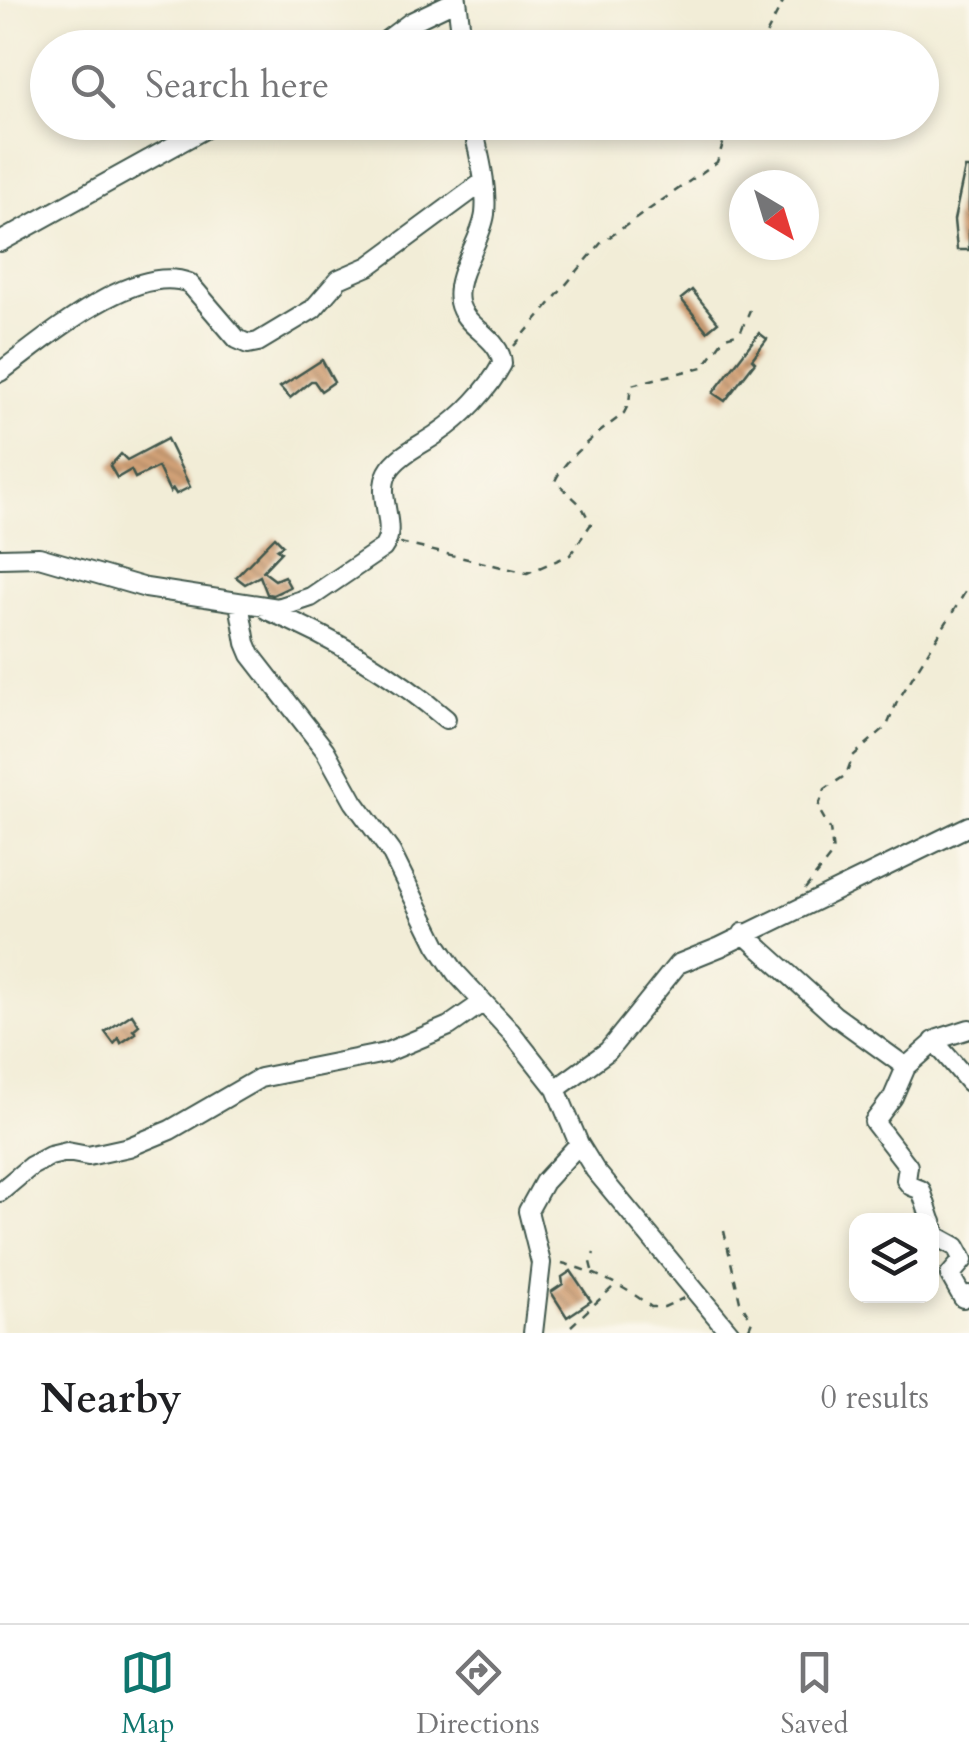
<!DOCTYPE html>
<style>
:root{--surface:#fff;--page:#f2f2f2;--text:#202124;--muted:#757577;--line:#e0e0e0;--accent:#0f766e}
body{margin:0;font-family:Cardo,serif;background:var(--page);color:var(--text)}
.controls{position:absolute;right:30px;bottom:30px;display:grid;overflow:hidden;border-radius:20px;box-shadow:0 5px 15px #0003}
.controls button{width:90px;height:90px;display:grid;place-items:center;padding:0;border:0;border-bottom:2px solid var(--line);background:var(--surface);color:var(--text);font:50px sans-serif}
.compass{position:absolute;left:729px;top:170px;width:90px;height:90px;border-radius:50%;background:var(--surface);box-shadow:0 5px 15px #0003;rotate:142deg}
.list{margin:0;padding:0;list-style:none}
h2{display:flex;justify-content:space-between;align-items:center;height:130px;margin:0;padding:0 40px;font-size:42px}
h2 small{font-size:32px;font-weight:400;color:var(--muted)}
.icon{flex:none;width:55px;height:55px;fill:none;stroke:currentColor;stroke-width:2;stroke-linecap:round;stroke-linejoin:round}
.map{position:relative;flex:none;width:969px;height:1333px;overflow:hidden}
.search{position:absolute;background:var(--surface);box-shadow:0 5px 15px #0003;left:30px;right:30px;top:30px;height:110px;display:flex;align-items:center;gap:25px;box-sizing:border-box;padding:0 35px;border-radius:55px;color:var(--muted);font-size:38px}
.sheet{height:290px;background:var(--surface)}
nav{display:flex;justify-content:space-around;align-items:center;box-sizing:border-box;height:140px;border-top:2px solid var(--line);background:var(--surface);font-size:28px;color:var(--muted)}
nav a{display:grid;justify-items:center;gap:5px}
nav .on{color:var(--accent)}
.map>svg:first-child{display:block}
.building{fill:url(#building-back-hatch)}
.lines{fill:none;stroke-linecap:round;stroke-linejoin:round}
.minor-casing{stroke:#3f574c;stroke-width:22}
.path{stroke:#3f574c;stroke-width:2.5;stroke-dasharray:8 8;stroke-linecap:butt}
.minor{stroke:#fff;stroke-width:18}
</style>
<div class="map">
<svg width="969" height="1333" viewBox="0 0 969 1333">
<defs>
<pattern id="building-back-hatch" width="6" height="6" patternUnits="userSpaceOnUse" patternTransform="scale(2.5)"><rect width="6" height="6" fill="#d1a177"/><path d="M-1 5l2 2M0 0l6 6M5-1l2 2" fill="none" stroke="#a98462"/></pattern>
</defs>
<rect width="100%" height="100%" fill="#fbf7ec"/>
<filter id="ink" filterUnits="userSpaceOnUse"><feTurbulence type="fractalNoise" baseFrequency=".01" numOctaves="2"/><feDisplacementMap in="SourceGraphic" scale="20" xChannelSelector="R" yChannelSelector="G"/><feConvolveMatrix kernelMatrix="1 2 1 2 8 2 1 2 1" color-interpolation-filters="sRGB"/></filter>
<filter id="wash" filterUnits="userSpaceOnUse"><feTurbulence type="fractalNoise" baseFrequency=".0048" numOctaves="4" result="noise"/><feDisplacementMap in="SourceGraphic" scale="40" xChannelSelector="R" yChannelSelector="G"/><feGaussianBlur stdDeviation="2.25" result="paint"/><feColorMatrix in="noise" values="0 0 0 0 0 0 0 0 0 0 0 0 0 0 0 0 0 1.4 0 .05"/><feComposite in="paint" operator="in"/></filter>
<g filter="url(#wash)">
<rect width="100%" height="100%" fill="#f2edd7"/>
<g id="blocks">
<path class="building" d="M965,168h4v82h-12l-3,-30z
M692,290l26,32 -11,9 -26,-32z
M759,333l8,6 -15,20 3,3 -30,39 -12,-8z
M322,360l12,22 -13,9 -7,-10h-3l-21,17 -10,-11z
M167,439l23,48 -14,7 -3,-5 -3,3 -12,-25 -23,11 -4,-8 -14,8 -7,-12 11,-12 6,6z
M275,537l8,8 -6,4 4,3 -18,19 12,9 9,-4 6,11 -17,8 -6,-1 -7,-18 -15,8 -9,-7z
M132,1014l7,11 -6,5 3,3 -15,10 -2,-5 -5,6 -9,-12z
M571,1271l20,30 -24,16 -16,-25 12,-8 -1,-7z"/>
</g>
</g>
<g filter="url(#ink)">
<use href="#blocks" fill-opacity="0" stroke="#3f574c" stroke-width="2.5"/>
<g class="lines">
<defs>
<path id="minor" d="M376,48l35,-26 46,-22 6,48
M0,242l217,-120
M0,372c42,-30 133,-111 189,-89l48,56 11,5 10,-2 55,-33 26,-30 30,-13 114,-84
M0,558l39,-1 107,31 132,20 33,-11 72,-49c16,-22 -8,-51 5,-76 10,-18 34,-27 50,-39 24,-16 50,-43 64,-69 -1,-27 -38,-36 -43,-62 -5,-29 22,-59 26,-88 3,-30 -7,-62 -13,-92
M239,603l7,40 5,12 74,95 29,52 37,50 46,93 19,28 55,59 45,57 23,55 16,26 135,163
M267,610c66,28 124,62 179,109
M743,933l91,82 72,52 -13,30 -19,25 34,44 -2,14 5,6 10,4 10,30
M934,1041l35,41
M906,1067l32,-28 31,-10
M556,1089l52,-38 70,-87 42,-17 249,-121
M0,1192l31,-26 19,-10 17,-4 21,4 41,-9 41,-17 90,-52 125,-25 64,-27 33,-23
M932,1222l4,14 20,11 7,13 -13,15 13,23 6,-3
M533,1333l8,-70 -13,-52 16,-29 35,-38"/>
</defs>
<use href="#minor" class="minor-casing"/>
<path class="path" d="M759,48l25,-48
M514,346l87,-103 116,-81 13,-40
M400,543l127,30 43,-18 21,-31 -10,-19 -26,-24c14,-29 45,-48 69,-68l5,-10 2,-18 72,-18 22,-30 15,-4 10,-23
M805,889l28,-36 -3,-24 -12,-21 7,-19 21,-14 7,-19 34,-30 10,-24 72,-116
M724,1231l16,70 12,20 -5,12
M562,1263c32,9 63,23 89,44h13l20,-9
M592,1270l-2,-8 4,-9
M571,1326l43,-40"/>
<use href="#minor" class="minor"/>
</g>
</g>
</svg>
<div class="controls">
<button><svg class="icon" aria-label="layers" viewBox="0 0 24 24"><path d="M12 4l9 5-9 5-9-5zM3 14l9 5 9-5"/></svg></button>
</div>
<svg class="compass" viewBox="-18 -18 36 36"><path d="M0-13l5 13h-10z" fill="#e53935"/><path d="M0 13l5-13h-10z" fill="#757577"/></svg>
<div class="search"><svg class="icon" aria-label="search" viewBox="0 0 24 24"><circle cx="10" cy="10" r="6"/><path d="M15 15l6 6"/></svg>Search here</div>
</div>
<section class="sheet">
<h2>Nearby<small>0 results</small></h2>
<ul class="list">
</ul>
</section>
<nav>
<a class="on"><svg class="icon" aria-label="map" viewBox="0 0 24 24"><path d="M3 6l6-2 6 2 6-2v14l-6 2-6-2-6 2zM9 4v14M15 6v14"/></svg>Map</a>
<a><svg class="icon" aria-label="directions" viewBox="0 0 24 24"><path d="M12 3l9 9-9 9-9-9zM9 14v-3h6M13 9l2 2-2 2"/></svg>Directions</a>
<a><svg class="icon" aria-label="saved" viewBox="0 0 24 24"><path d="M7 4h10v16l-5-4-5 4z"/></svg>Saved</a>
</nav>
